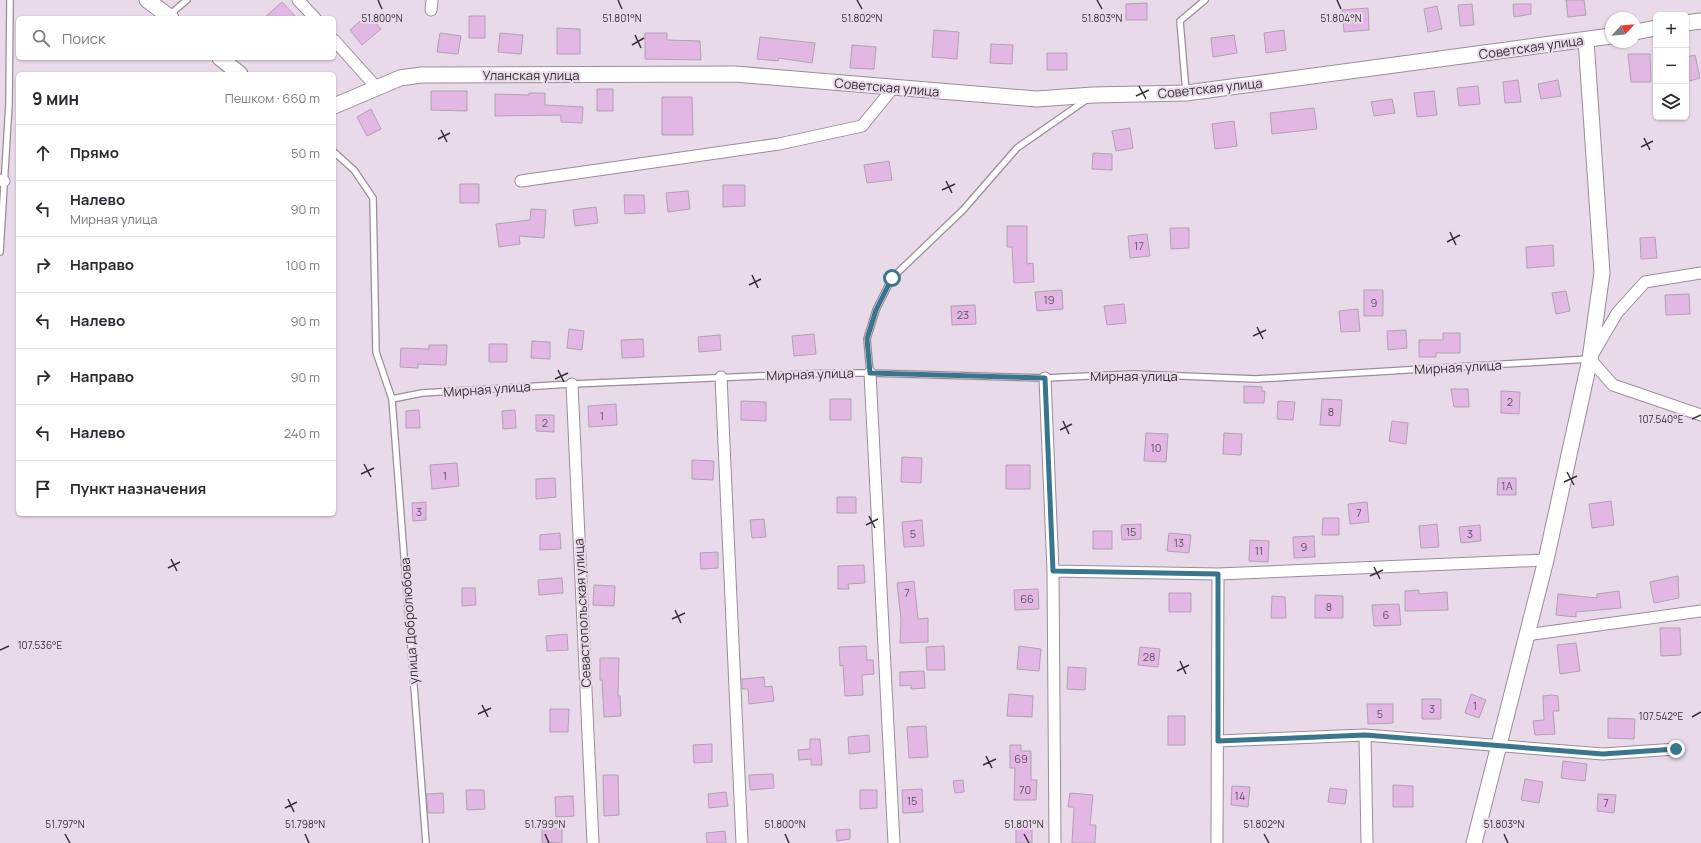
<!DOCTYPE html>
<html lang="ru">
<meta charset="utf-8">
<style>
:root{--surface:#fff;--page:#f2f2f3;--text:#2b2b33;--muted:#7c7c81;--line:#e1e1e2}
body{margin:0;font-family:Manrope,sans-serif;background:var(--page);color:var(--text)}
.controls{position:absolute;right:12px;top:12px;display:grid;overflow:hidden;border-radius:6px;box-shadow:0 1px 3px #0004}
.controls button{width:36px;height:36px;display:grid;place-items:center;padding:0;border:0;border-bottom:1px solid var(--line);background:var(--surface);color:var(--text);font:20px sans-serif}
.compass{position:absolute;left:1605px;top:12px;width:36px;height:36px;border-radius:50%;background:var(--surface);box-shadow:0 1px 3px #0004;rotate:64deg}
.stop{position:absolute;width:12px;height:12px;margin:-9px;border:3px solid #39758d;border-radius:50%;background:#fff}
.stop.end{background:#39758d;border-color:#fff;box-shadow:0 1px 4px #0008}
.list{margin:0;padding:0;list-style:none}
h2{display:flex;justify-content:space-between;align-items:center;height:52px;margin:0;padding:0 16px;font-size:17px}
h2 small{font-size:13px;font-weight:400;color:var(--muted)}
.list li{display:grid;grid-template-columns:26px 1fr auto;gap:12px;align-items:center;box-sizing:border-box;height:56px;padding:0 16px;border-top:1px solid var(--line)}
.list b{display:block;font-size:15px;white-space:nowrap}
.list p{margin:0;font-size:13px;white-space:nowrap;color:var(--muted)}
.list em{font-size:13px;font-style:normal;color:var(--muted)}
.icon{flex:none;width:22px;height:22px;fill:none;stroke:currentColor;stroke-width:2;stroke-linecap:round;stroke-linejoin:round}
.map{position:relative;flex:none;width:1701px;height:843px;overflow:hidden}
.search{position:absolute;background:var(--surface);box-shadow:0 1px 3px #0004;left:16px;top:16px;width:320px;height:44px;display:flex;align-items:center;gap:10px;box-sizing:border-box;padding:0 14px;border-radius:6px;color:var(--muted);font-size:15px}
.panel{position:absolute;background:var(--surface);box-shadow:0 1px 3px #0004;left:16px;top:72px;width:320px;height:444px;border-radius:6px}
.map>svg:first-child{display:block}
.building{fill:#e2b7e4;stroke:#afa3b0}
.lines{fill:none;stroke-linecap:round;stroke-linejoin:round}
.lane-casing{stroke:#9a8d9a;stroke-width:8}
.street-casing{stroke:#9a8d9a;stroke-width:13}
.secondary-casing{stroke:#9a8d9a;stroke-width:17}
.lane{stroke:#fff;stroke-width:5.5}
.street{stroke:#fff;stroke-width:11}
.secondary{stroke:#fff;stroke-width:15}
.route{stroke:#39758d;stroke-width:5}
.ticks{fill:none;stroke:#363136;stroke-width:1.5}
.labels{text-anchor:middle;stroke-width:4;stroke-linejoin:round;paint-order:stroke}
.number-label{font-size:11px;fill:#615262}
.street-label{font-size:13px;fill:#363136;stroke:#e8dae8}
.ticks-label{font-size:10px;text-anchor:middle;fill:#363136;stroke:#e8dae8;stroke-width:4;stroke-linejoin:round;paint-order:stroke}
</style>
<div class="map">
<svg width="1701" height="843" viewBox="0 0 1701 843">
<rect width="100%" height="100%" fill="#e8dae8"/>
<path class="building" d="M1566,0h18l2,15 -18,2z
M282,2l15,16h-33z
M1147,3v17h-21v-16z
M1472,4l2,21 -14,1 -2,-21z
M1513,4h18v10l-17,3z
M1437,6l5,23 -14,3 -4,-23z
M1368,8l1,22 -25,2 -2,-22z
M368,14l13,15 -19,16 -12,-15z
M469,16h16v22h-16z
M557,28l23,1v25h-23z
M934,30l25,2 -2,27 -25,-2z
M1284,30l2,20 -20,3 -2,-20z
M440,33l21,3 -3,18 -21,-2z
M500,33l23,2 -2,19 -23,-2z
M645,33h22v7l33,1 1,19 -56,-1z
M1234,35l3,18 -24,4 -2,-19z
M760,37l55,6 -3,20 -33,-5 -1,3 -21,-2z
M991,44l22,1 -1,19 -22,-1z
M852,45l24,2 -2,22 -24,-1z
M1047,53h20v17h-20z
M1628,54h22l1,28h-20z
M1695,55l5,23 -14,4v-25z
M1518,80l3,22 -16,1 -2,-21z
M1558,80l3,16 -20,3 -3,-15z
M1478,86l2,18 -21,2 -2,-18z
M597,89h16v22h-16z
M431,91h36v20l-36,-1z
M1434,91l3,24 -20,2 -3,-24z
M529,93h16v12l38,2 -1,16 -21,-1v-7l-66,1v-22l34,1z
M662,97h30l1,38h-31z
M1392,99l3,14 -21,3 -3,-14z
M1314,108l3,21 -45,5 -2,-21z
M371,109l10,20 -14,7 -10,-19z
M1234,121l3,25 -22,3 -3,-25z
M1130,128l3,20 -17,3 -4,-20z
M1093,153l19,1v16l-20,-1z
M889,161l3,19 -25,3 -3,-18z
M460,184h19v19h-19z
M723,185h22v21l-22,1z
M688,191l2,18 -22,3 -2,-19z
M624,195h20l1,18 -20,1z
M596,207l2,16 -23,3 -2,-16z
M531,209l15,1 -2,28 -25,-2 1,8 -21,3 -3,-23 34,-4z
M1007,226h20v38l6,-1 1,19 -20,1 -2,-36h-5z
M1170,228h19v20l-18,1z
M1147,234l3,22 -20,2 -2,-22z
M1655,237l2,21 -16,1 -1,-21z
M1553,245l1,21 -27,2 -1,-21z
M1062,290l1,19 -26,2 -2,-19z
M1364,290h19v26h-19z
M1566,291l4,20 -14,3 -4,-21z
M1689,294l1,20 -24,1 -1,-20z
M1124,304l2,19 -19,2 -3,-19z
M975,305l1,19 -24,1 -1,-19z
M1358,309l2,22 -19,1 -2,-21z
M569,329l15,2 -2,19 -15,-2z
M1406,330l1,18 -19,2 -1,-19z
M1443,333h17v20h-24v4h-17v-17h24z
M814,334l2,20 -22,2 -2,-20z
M720,335l1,15 -22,2 -1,-15z
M643,339l1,18 -22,1 -1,-18z
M532,341l18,1v17l-19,-1z
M489,344h18v18h-18z
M429,345h18l-1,20 -28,-1v4l-18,-1 1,-19 28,1z
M1244,386l18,1v4h3l-1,12h-20z
M1451,389h17l1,18h-15z
M1501,391l19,1 -1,22 -18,-1z
M830,399h21v21h-21z
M1322,399l20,1 -2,26 -20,-1z
M741,401l25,1v19l-25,-1z
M1278,401l17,1 -2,18 -16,-1z
M616,404l1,21 -28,2 -1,-21z
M419,410l1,18h-14v-17z
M515,410l1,18 -13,1 -1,-18z
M536,415h18v17l-18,-1z
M1392,421l16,2 -2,21 -17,-3z
M1146,433l22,1 -2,28 -22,-1z
M1224,433l18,1 -1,21 -18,-1z
M902,457l20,1 -1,25 -20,-1z
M692,460l22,1 -1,19 -21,-1z
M457,463l2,23 -27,3 -2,-24z
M1006,465h24v24h-24z
M555,478l1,19 -20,2v-20z
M1498,478h18v17h-19z
M837,497h19v16h-19z
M1611,501l3,24 -22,3 -3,-24z
M426,502v18l-13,1 -1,-18z
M1367,502l2,20 -19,2 -2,-20z
M1323,518h16v17h-17z
M764,519l2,18 -14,1 -2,-18z
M922,520l2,26 -20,1 -2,-25z
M1141,524v15l-19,1 -1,-15z
M1437,524l2,23 -18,1 -2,-22z
M1480,525l1,16 -20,2 -2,-16z
M1093,531h19v18h-19z
M560,533l1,16 -21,1v-15z
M1169,533l22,2 -2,18 -22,-2z
M1314,536l1,21 -21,1 -1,-21z
M1250,540l19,1 -1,21 -19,-1z
M718,552v16l-17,1 -1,-16z
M864,565l1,18 -17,1 1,5h-11v-23z
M1678,576l1,22 -25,5 -4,-21z
M562,578l1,15 -24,2 -1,-15z
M914,581l4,38 10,-1v24l-28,1 1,-24 -4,-36z
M594,585l21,1 -1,20 -21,-1z
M462,588h13l1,17 -14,1z
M1038,589l1,20 -24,1 -1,-20z
M1419,590v4l28,-2 1,18 -43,1v-20z
M1619,591l2,17 -45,4v5l-20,-2 2,-21 39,4v-4z
M1169,593h22v19h-22z
M1315,595l28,1v22h-28z
M1272,596l13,1 1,21h-15z
M1399,604l2,21 -27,1 -2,-21z
M1660,628h20l1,27 -20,1z
M567,634l1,16 -21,1 -1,-15z
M1576,643l4,28 -20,3 -3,-29z
M866,646l1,14h6l1,14 -12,1 1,20 -18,1 -2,-31 -3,1 -1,-19z
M944,646l1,24h-18l-1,-23z
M1019,646l22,3 -2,22 -22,-2z
M1140,647l20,2 -2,18 -20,-2z
M600,658h19l-1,38h2l1,20 -17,1 -2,-37h-2z
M1068,667l18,1 -1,22 -18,-1z
M924,671l1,17 -14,1v-4l-11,1v-14z
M764,677l1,10 7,-1 2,15 -25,3 -1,-15h-6v-10z
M1009,694l24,2 -1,21 -25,-1z
M1471,694l15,6 -7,18 -14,-5z
M1552,695l6,1 1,15h-6l2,23 -20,1 -2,-14 11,-1 -1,-24z
M1422,699h19v20h-19z
M1367,704h26v19l-25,1z
M550,709h19l-1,23h-18z
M1168,716h17v29h-17z
M1608,718l27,1 -1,20 -26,-1z
M926,726l2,31 -19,1 -2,-31z
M869,735l1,17 -21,2 -1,-17z
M810,739h10l2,26h-11v-6l-12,1 -1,-10 12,-1z
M712,744v18l-18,1 -1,-18z
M1010,745h11v6h10v29h6l-1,20h-22l1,-32h-5z
M1563,761l24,3 -2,17 -24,-3z
M773,774l1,14 -24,2 -1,-15z
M603,775h15l1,40 -15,1z
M1525,779l18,3 -4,21 -18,-3z
M963,780l1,12 -9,1 -2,-12z
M1393,785l20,1v21h-20z
M1232,786l18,1 -2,20 -17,-2z
M1330,788l17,2 -2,14 -17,-2z
M922,789l1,23 -20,1 -1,-23z
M466,790h18l1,19 -18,1z
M860,790h17v18l-17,1z
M726,792l2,14 -19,2 -1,-14z
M443,793l1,20h-16l-2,-19z
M1070,793l23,2 -3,30h6l-1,18h-23l2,-36h-6z
M1598,794l18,1 -2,18 -17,-2z
M573,796l1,20 -18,1 -1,-20z
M1016,825h16v18h-16z
M542,828l20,1v14l-20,-1z
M850,829v10l-13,2 -1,-11z
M725,831l1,12h-19l-1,-10z"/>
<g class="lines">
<defs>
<path id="lane" d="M168,16l19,-16
M1186,92l-6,-71 25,-21
M334,152l20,18 19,28 3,154 16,47 30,-6 150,-9 258,-11h40l175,5 88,-4 123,5 333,-20
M0,252l9,-148 1,-104
M870,373l-3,-34 9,-29 16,-32 71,-68 54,-62 69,-48
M392,399l34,444"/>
<path id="street" d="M298,0l17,18
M431,10l1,-10
M334,40l43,48
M0,180l4,1
M521,181l258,-37 83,-18 31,-38
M1701,273l-56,9 -28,31 -27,46 23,26 88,30
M870,373l24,470
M721,377l21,466
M1045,378l8,193 2,272
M572,384l21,459
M1053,571l165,3 328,-14
M1526,635l175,-24
M1365,735l2,108
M1218,741l147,-6 238,19 73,-5
M1217,843l1,-269"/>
<path id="secondary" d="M147,0l24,18
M1686,23l15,-2
M1635,32l21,-4
M220,58l20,16
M334,106l66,-28 21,-3 314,-1 302,25 56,-4 93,-2 425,-57
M1474,843l72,-283 44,-201 12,-86 -16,-233"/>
</defs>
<use href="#lane" class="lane-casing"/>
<use href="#street" class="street-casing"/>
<use href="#secondary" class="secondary-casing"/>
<use href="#lane" class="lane"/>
<use href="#street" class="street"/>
<use href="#secondary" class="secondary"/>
</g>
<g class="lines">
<path class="route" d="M892,278l-16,32 -9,29 3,34 175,5 8,193 165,3v167l147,-6 238,19 73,-5"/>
</g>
<path class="ticks" d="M378,0l4,9M618,0l4,9M857,0l5,9M1097,0l5,9M1337,0l4,9M635,35l6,13M632,45l12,-7M1139,86l7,13M1136,96l13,-6M441,130l6,12M1644,138l6,12M438,139l12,-6M1641,147l12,-6M946,181l6,12M942,190l13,-6M1450,232l6,13M1447,242l13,-7M752,275l6,13M749,285l12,-6M1257,327l6,12M1253,336l13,-6M558,370l6,12M555,379l13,-6M1692,419l9,-4M1063,421l6,13M1060,430l12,-6M364,464l7,13M1567,472l7,13M361,474l13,-6M1564,482l13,-6M869,516l6,12M866,525l12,-6M171,559l6,12M1374,567l6,12M168,568l12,-6M1370,576l13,-6M675,610l6,13M672,619l13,-6M0,650l9,-4M1180,661l6,13M1177,671l12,-6M482,705l6,12M478,714l13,-6M1692,717l9,-5M986,756l6,12M983,765l13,-6M288,799l6,13M285,808l12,-6M65,834l5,9M305,834l4,9M545,834l4,9M785,834l4,9M1024,834l5,9M1264,834l5,9M1504,834l4,9"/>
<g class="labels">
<g class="number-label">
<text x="1139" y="250">17</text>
<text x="1049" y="304">19</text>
<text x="1374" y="307">9</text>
<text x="963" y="319">23</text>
<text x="1510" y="406">2</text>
<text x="1331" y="416">8</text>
<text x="602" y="420">1</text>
<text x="545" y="427">2</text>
<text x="1156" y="452">10</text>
<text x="445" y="480">1</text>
<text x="1507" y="490">1А</text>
<text x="419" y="516">3</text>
<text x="1359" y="517">7</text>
<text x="1131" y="536">15</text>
<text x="913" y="538">5</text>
<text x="1470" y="538">3</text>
<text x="1179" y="547">13</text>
<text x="1304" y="551">9</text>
<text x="1259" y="555">11</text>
<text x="907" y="597">7</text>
<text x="1027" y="603">66</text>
<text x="1329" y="611">8</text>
<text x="1386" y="619">6</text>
<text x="1149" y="661">28</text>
<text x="1475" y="710">1</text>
<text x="1432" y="713">3</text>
<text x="1380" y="718">5</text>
<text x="1021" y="763">69</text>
<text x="1025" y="794">70</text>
<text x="1240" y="800">14</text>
<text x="912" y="805">15</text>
<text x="1606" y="807">7</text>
</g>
<g class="street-label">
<text transform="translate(1531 47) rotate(-8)" y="5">Советская улица</text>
<text x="531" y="80">Уланская улица</text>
<text transform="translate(887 87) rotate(5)" y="5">Советская улица</text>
<text transform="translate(1210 88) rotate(-6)" y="5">Советская улица</text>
<text transform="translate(1458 367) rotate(-3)" y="5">Мирная улица</text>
<text transform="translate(810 374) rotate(-2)" y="5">Мирная улица</text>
<text x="1134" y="381">Мирная улица</text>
<text transform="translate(487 389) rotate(-4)" y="5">Мирная улица</text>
<text transform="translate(582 613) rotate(-93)" y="5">Севастопольская улица</text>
<text transform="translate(409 621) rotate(-94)" y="5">улица Добролюбова</text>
</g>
</g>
<g class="ticks-label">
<text x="382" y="22">51.800°N</text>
<text x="622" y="22">51.801°N</text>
<text x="862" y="22">51.802°N</text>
<text x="1102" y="22">51.803°N</text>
<text x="1341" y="22">51.804°N</text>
<text x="1661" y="423">107.540°E</text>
<text x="40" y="649">107.536°E</text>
<text x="1661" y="720">107.542°E</text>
<text x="65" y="828">51.797°N</text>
<text x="305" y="828">51.798°N</text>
<text x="545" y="828">51.799°N</text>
<text x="785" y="828">51.800°N</text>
<text x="1024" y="828">51.801°N</text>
<text x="1264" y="828">51.802°N</text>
<text x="1504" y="828">51.803°N</text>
</g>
</svg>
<div class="controls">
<button>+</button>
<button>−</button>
<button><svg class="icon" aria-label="layers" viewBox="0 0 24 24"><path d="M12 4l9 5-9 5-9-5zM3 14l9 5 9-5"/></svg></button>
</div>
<svg class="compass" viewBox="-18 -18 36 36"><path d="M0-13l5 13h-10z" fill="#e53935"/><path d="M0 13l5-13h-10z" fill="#7c7c81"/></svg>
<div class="stop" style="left:892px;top:278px"></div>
<div class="stop end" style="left:1676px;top:749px"></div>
<div class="search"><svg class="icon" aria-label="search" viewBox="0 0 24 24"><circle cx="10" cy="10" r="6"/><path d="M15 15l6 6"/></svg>Поиск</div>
<section class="panel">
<h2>9 мин<small>Пешком · 660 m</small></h2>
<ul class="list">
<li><svg class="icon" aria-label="ahead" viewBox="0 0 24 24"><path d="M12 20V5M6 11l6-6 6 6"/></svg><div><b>Прямо</b></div><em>50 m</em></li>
<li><svg class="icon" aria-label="left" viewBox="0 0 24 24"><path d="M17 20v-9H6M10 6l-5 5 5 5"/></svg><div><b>Налево</b><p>Мирная улица</p></div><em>90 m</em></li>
<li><svg class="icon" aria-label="right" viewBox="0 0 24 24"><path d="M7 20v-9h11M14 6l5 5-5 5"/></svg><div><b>Направо</b></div><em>100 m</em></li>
<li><svg class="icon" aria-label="left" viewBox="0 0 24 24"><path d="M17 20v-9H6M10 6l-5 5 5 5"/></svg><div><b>Налево</b></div><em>90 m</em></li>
<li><svg class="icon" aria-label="right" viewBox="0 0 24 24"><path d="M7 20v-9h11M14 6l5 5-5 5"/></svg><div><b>Направо</b></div><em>90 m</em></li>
<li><svg class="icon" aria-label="left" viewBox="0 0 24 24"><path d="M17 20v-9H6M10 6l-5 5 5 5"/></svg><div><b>Налево</b></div><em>240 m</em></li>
<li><svg class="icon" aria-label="arrive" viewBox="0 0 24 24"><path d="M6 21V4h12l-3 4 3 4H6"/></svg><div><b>Пункт назначения</b></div></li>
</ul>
</section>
</div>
